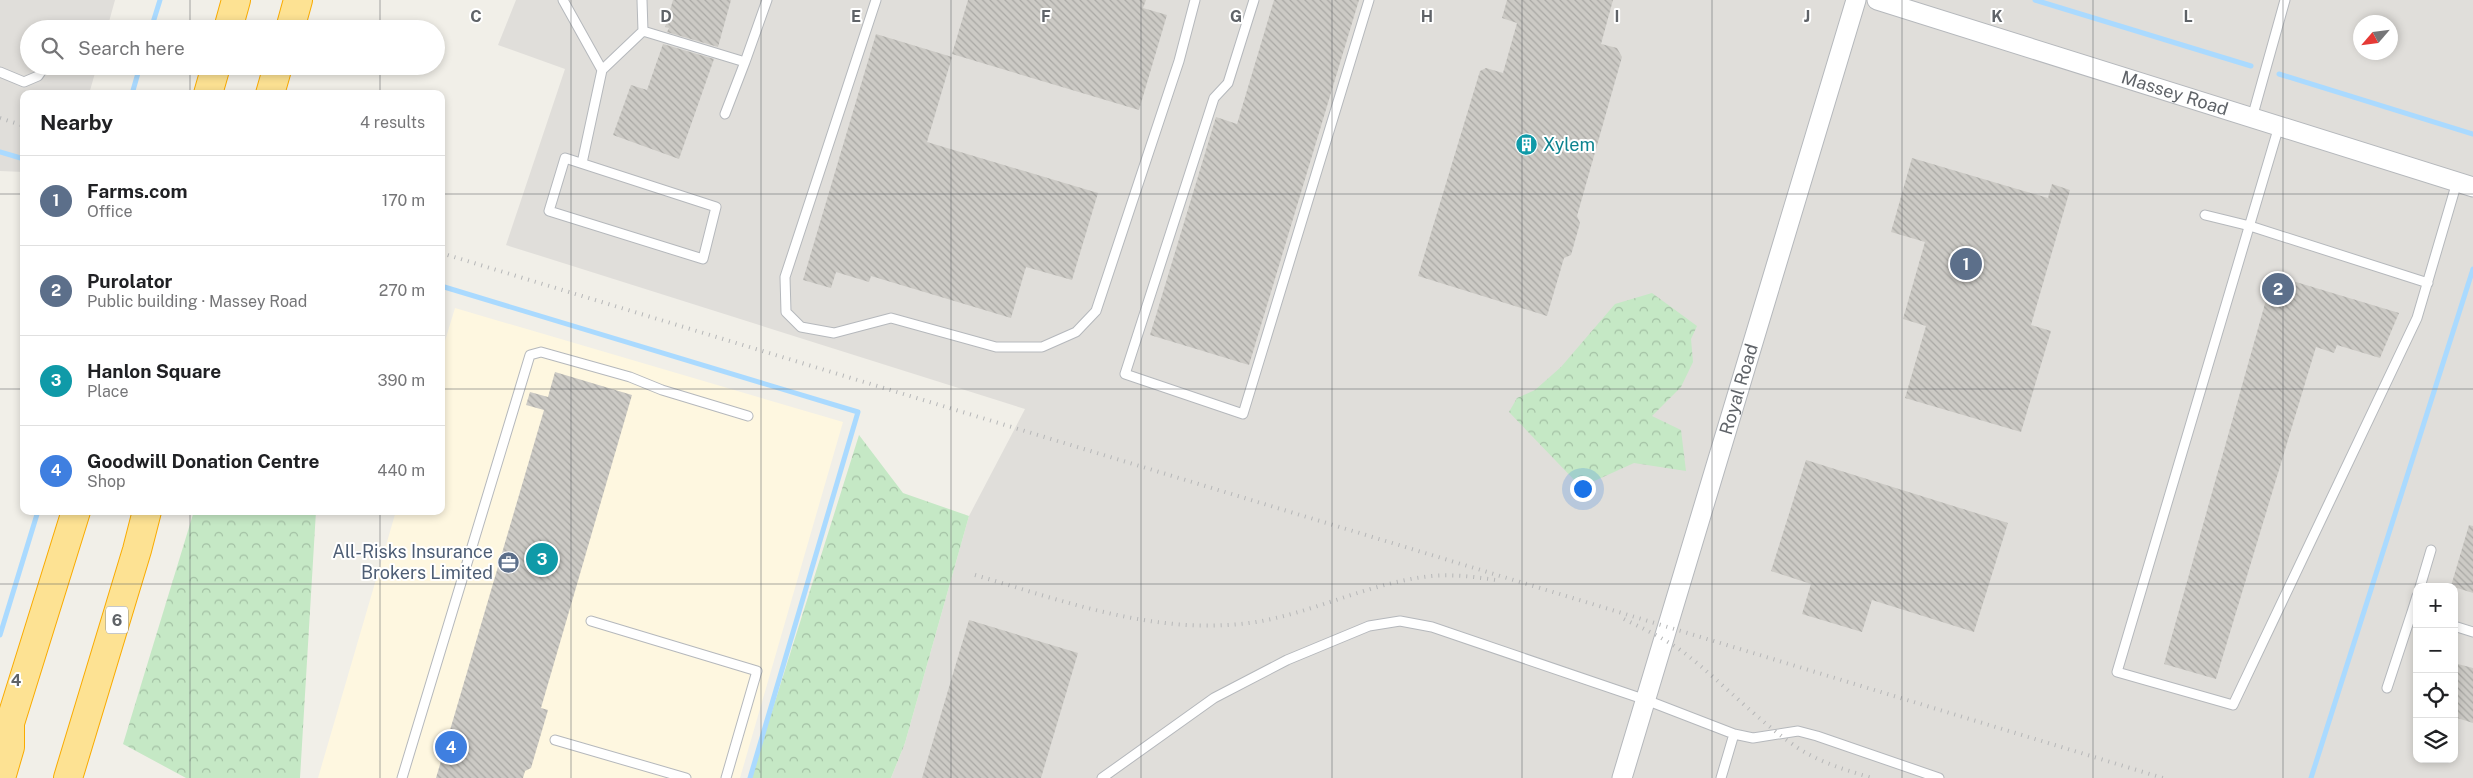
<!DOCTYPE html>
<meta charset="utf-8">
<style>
:root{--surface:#fff;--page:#f6f6f6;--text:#202124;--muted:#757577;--line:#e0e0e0;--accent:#7c3aed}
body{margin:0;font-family:"Public Sans",sans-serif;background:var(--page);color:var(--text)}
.controls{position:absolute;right:15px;bottom:15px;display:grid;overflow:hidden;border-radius:10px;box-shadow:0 2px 8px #0003}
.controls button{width:45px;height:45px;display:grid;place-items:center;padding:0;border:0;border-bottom:1px solid var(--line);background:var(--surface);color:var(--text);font:25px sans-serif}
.compass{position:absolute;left:2353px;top:15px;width:45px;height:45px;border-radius:50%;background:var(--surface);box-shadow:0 2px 8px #0003;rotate:242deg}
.you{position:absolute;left:1582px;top:488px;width:18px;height:18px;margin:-12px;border:4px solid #fff;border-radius:50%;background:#1a73e8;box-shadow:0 0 0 8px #1a73e833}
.badge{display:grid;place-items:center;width:32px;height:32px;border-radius:50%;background:var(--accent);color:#fff;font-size:16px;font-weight:700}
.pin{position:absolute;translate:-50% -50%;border:2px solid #fff;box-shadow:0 1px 5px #0006}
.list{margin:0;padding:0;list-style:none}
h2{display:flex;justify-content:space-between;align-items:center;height:65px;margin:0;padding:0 20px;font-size:21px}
h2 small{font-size:16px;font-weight:400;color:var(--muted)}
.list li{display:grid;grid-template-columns:32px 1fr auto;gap:15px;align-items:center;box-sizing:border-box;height:90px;padding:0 20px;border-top:1px solid var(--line)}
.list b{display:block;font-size:19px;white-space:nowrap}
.list p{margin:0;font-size:16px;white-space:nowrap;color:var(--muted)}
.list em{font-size:16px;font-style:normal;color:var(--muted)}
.icon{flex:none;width:28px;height:28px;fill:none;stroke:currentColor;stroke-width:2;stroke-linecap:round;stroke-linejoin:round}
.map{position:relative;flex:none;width:2473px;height:778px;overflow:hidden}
.search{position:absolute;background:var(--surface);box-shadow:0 2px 8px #0003;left:20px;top:20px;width:425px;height:55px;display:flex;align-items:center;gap:12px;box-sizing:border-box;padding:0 18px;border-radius:28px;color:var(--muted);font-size:19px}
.panel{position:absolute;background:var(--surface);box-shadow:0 2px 8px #0003;left:20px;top:90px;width:425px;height:425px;border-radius:10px}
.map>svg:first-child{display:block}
.commercial{fill:#fef7e0}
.industrial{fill:#e0deda;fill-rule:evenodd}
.forest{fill:url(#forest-crowns)}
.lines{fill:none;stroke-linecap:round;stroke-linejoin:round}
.stream{stroke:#aadaff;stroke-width:5}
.building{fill:url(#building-back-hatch)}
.lane-casing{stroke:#b5b8bc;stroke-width:11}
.street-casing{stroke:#b5b8bc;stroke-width:21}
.highway-casing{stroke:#f9ab00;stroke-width:30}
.lane{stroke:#fff;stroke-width:9}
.street{stroke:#fff;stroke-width:19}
.highway{stroke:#fde293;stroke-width:28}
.rail{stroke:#b6b7b8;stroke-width:4;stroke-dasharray:1 6;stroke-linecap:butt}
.grid{fill:none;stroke:#5f6368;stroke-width:1;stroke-opacity:0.55}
.labels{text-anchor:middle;stroke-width:4;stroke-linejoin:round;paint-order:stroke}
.shield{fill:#fff;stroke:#8f9295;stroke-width:1}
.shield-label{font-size:16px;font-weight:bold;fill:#5f6368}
.street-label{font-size:18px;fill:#5f6368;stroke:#fff}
.culture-label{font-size:18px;fill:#0d838f;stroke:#fff;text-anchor:start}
.service-label{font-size:18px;fill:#4e5e75;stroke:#fff;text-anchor:end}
.grid-label{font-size:16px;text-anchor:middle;font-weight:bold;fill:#5f6368;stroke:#fff;stroke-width:4;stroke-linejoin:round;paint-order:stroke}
</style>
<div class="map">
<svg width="2473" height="778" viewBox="0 0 2473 778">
<defs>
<pattern id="forest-crowns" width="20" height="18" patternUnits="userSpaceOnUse" patternTransform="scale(1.25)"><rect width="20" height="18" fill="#c5e8c5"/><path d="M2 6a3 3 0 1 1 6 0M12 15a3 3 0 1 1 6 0" fill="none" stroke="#a3c0a4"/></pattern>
<pattern id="building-back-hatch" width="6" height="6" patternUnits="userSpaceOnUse" patternTransform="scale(1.25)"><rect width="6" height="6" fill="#cccac5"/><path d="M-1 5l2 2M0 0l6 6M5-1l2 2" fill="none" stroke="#a9a8a4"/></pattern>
</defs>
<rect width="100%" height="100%" fill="#f1efe8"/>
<path class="commercial" d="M455,308l388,114 -103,356h-422l78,-267h45v-157z"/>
<path class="industrial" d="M0,0h115l-8,29h-78v37h68l-8,28h-65v78l-24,-1z
M516,0h1957v778h-1582l14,-35 64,-227 56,-107 -519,-164 59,-176 -67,-24zM2360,22h30v30h-30zM2417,587h37v172h-37z"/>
<path class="forest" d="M1652,293l45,33 -6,13 2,23 -12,25 -29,29 29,14 5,41 -52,-8 -53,24 -72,-75 8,-14 18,-8 26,-23 54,-63z
M859,435l44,58 66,23 -64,227 -14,35h-140z
M194,511h122l-16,267h-114l-63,-34z"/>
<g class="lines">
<path class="stream" d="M2035,0l216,66
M151,29l9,-29
M2279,74l194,60
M132,94l8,-28
M0,152l24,7
M441,286l417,126 -108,366
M0,635l38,-124
M2311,778l162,-509"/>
</g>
<path class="building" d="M673,0h58l-13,47 -51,-15 2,-4 -4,-1z
M968,0h178l-3,8 24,7 -28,95 -187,-56z
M1274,0h85l-110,365 -99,-30 66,-218 21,7z
M1507,0h106l-12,44 16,4 5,9 -45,159 3,7 -9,32 -7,3 -17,58 -129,-40 62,-205 6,-3 17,5 14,-50 -15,-5z
M876,34l76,23 -25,85 171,51 -26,87 -46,-13 -15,51 -140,-42 -2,6 -33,-10 -5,16 -28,-8z
M663,44l51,15 -35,100 -66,-24 18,-50 16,5z
M1912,158l136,40 4,-14 18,6 -39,135 20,6 -30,101 -116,-34 21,-72 -23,-7 22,-77 -34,-10z
M2273,275l126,38 -19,45 -43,-13 -3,8 -18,-6 -100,332 -52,-15z
M555,372l77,23 -91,313 7,2 -17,58 -6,3 -2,7h-87l108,-368 -18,-5 4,-13 18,5z
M1806,460l202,63 -34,109 -102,-32 -10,32 -60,-18 9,-30 -40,-13z
M2469,525l4,1v67l-22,-7z
M969,620l109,33 -37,125h-119z
M2454,663l19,5v55l-19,-6z"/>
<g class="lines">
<defs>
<path id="lane" d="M563,0l39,70 -20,93
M642,0l1,31
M876,0l-91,277 1,35 15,15 33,6 57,-15 105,29h46l34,-15 20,-21 83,-250 16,-61
M1254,0l-26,83 -14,15 -89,276 118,40 126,-414
M745,62l22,-62
M602,70l41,-39 102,31 -20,52
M0,72l24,10 14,-6 7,-10
M2252,118l33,-118
M2279,126l-162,546 116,33 184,-387 40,-136
M565,158l151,49 -13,52 -154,-48z
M2205,215l45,11 178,57
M2420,587l11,-37
M2417,613l-5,-1 5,-16
M591,621l166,50 -31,107
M2454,626l19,6
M2387,688l25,-76
M555,740l131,38
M402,778l128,-423 11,-3 89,25 32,13 86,26
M1102,778l112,-80 73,-38 82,-34 31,-5 32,6 214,73 88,34 19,4 45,-7 19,5 122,42
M1721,778l13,-44"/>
<g id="street">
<path id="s1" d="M1877,0l596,187"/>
<path id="s2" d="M1622,778l234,-778"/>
</g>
<path id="highway" d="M228,29l8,-29
M290,29l8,-29
M208,94l8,-28
M270,94l8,-28
M1,778l9,-31v-24l66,-212
M68,778l69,-228 10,-39"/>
</defs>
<use href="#lane" class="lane-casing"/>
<use href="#street" class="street-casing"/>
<use href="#highway" class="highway-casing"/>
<use href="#lane" class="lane"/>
<use href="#street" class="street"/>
<use href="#highway" class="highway"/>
<path class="rail" d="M0,118l24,8
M441,253l1722,525
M975,575c92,27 184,62 281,47 60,-10 115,-40 176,-46 22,-2 43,1 64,4
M1624,619c22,11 44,21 63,36 38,30 71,66 111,93 23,15 48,22 74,30"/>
</g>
<path class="grid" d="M190,0v29M380,0v29M571,0v778M761,0v778M951,0v778M1141,0v778M1332,0v778M1522,0v778M1712,0v778M1902,0v778M2093,0v778M2283,0v778M190,66v28M380,66v28M0,194h24M441,194h2032M0,389h24M441,389h2032M190,511v267M380,511v267M0,584h2473"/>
<defs>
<symbol id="building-disc" viewBox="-11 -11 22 22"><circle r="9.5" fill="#0f9aa8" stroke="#fff"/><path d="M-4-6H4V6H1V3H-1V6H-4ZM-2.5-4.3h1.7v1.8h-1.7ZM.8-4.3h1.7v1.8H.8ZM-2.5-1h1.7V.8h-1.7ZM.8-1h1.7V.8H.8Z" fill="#fff"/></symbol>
<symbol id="office-disc" viewBox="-11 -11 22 22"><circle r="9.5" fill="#5c6f8a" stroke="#fff"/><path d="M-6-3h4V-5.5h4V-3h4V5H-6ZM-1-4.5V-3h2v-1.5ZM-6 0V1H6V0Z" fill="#fff"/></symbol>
</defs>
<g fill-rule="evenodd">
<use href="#building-disc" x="1514" y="132" width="25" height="25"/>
<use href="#office-disc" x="496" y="550" width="25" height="25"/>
</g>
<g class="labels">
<rect class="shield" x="106" y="606.5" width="22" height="27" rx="4"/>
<g class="shield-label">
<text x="117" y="626">6</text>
</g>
<g class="street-label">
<text dy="6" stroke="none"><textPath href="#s1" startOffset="312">Massey Road</textPath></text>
<text dy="6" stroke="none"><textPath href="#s2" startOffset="406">Royal Road</textPath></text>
</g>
<g class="culture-label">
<text x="1543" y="151">Xylem</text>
</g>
<g class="service-label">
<text x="493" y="558">All-Risks Insurance<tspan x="493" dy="21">Brokers Limited</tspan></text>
</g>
</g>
<g class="grid-label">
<text x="476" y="22">C</text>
<text x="666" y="22">D</text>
<text x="856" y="22">E</text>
<text x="1046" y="22">F</text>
<text x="1236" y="22">G</text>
<text x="1427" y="22">H</text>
<text x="1617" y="22">I</text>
<text x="1807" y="22">J</text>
<text x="1997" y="22">K</text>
<text x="2188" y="22">L</text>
<text x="16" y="686">4</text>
</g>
</svg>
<div class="controls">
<button>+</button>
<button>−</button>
<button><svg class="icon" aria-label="locate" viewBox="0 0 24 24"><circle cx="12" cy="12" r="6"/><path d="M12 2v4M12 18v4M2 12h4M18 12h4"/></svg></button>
<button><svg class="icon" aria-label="layers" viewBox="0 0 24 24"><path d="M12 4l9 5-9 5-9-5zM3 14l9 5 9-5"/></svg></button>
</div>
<svg class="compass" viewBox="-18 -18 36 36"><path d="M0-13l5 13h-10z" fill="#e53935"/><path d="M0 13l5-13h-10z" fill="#757577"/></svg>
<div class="you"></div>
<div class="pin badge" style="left:1966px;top:264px;background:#5c6f8a">1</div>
<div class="pin badge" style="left:2278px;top:289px;background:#5c6f8a">2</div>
<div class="pin badge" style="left:542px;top:559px;background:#0f9aa8">3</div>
<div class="pin badge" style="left:451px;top:747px;background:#3f7fe0">4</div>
<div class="search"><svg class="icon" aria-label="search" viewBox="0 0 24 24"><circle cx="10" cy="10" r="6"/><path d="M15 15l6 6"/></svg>Search here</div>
<section class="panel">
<h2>Nearby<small>4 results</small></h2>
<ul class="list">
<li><span class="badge" style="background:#5c6f8a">1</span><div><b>Farms.com</b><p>Office</p></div><em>170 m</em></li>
<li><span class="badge" style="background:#5c6f8a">2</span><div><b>Purolator</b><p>Public building · Massey Road</p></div><em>270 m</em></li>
<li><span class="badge" style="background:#0f9aa8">3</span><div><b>Hanlon Square</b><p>Place</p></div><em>390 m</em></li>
<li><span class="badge" style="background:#3f7fe0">4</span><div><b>Goodwill Donation Centre</b><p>Shop</p></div><em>440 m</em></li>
</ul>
</section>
</div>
